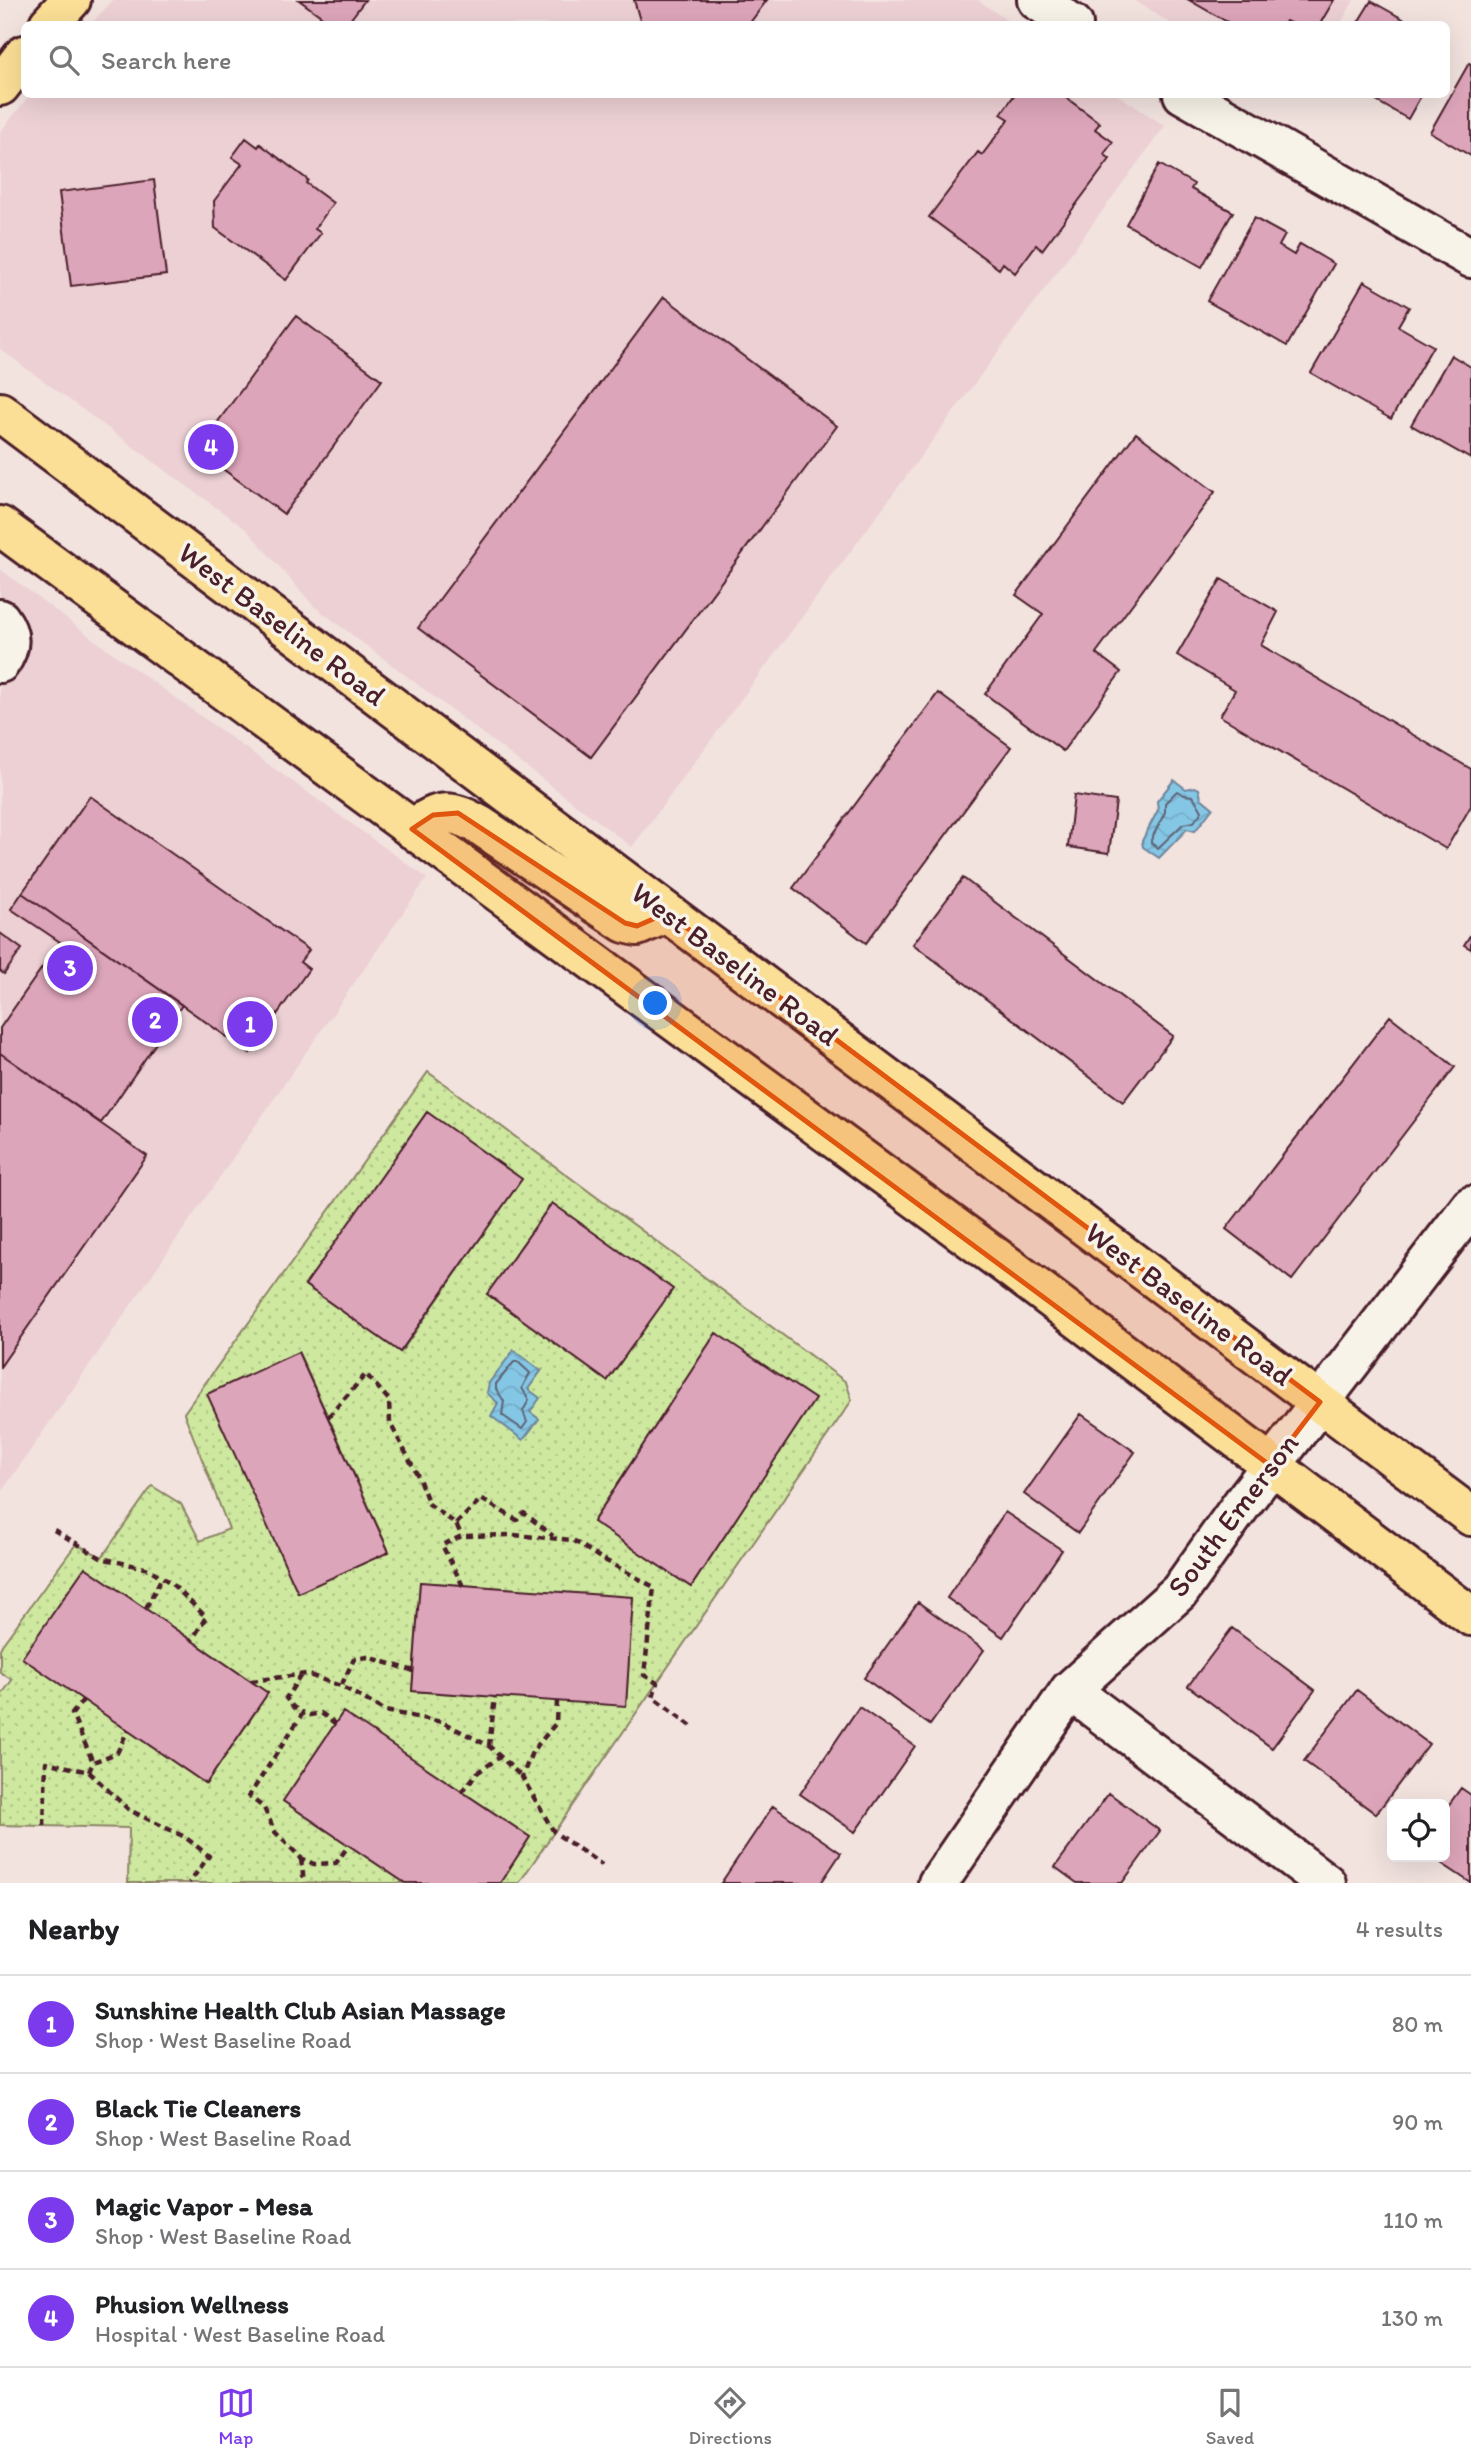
<!DOCTYPE html>
<meta charset="utf-8">
<style>
:root{--surface:#fff;--page:#f2f2f2;--text:#202124;--muted:#757577;--line:#e0e0e0;--accent:#7c3aed}
body{margin:0;font-family:Itim,sans-serif;background:var(--page);color:var(--text)}
.controls{position:absolute;right:21px;bottom:21px;display:grid;overflow:hidden;border-radius:10px;box-shadow:0 7px 28px #0002}
.controls button{width:63px;height:63px;display:grid;place-items:center;padding:0;border:0;border-bottom:2px solid var(--line);background:var(--surface);color:var(--text);font:35px sans-serif}
.you{position:absolute;left:656px;top:1004px;width:24px;height:24px;margin:-18px;border:5px solid #fff;border-radius:50%;background:#1a73e8;box-shadow:0 0 0 10px #1a73e833}
.badge{display:grid;place-items:center;width:46px;height:46px;border-radius:50%;background:var(--accent);color:#fff;font-size:23px;font-weight:700}
.pin{position:absolute;translate:-50% -50%;border:4px solid #fff;box-shadow:0 2px 7px #0006}
.list{margin:0;padding:0;list-style:none}
h2{display:flex;justify-content:space-between;align-items:center;height:91px;margin:0;padding:0 28px;font-size:30px}
h2 small{font-size:23px;font-weight:400;color:var(--muted)}
.list li{display:grid;grid-template-columns:46px 1fr auto;gap:21px;align-items:center;box-sizing:border-box;height:98px;padding:0 28px;border-top:2px solid var(--line)}
.list b{display:block;font-size:26px;white-space:nowrap}
.list p{margin:0;font-size:23px;white-space:nowrap;color:var(--muted)}
.list em{font-size:23px;font-style:normal;color:var(--muted)}
.icon{flex:none;width:38px;height:38px;fill:none;stroke:currentColor;stroke-width:2;stroke-linecap:round;stroke-linejoin:round}
.map{position:relative;flex:none;width:1471px;height:1883px;overflow:hidden}
.search{position:absolute;background:var(--surface);box-shadow:0 7px 28px #0002;left:21px;right:21px;top:21px;height:77px;display:flex;align-items:center;gap:18px;box-sizing:border-box;padding:0 24px;border-radius:10px;color:var(--muted);font-size:26px}
.sheet{height:483px;background:var(--surface)}
nav{display:flex;justify-content:space-around;align-items:center;box-sizing:border-box;height:98px;border-top:2px solid var(--line);background:var(--surface);font-size:19px;color:var(--muted)}
nav a{display:grid;justify-items:center;gap:4px}
nav .on{color:var(--accent)}
.map>svg:first-child{display:block}
.built{fill:#ecd0d4}
.park{fill:url(#park-dots);stroke:#8c8465;stroke-width:2;fill-rule:evenodd}
.water{fill:url(#water-waves);stroke:#6d849b;stroke-width:2}
.lines{fill:none;stroke-linecap:round;stroke-linejoin:round}
.shore{stroke:#616275;stroke-width:2}
.building{fill:#dda5ba;stroke:#4a1f2b;stroke-width:2}
.minor-casing{stroke:#4a1f2b;stroke-width:44}
.major-casing{stroke:#4a1f2b;stroke-width:44}
.path{stroke:#4a1f2b;stroke-width:4.5;stroke-dasharray:7 5;stroke-linecap:butt}
.minor{stroke:#f7f3e8;stroke-width:38}
.major{stroke:#fbdf96;stroke-width:38}
.marked{fill:#e0560e;fill-opacity:0.2;stroke:#e0560e;stroke-width:5;stroke-linejoin:round}
.labels{text-anchor:middle;stroke-width:7;stroke-linejoin:round;paint-order:stroke}
.street-label{font-size:30px;fill:#4a1f2b;stroke:#f7f3e8}
</style>
<div class="map">
<svg width="1471" height="1883" viewBox="0 0 1471 1883">
<defs>
<pattern id="park-dots" width="8" height="8" patternUnits="userSpaceOnUse" patternTransform="scale(1.75)"><rect width="8" height="8" fill="#cee99f"/><path d="M2 2h.1M6 6h.1" fill="none" stroke="#b2c789" stroke-width="1.8" stroke-linecap="round"/></pattern>
<pattern id="water-waves" width="16" height="10" patternUnits="userSpaceOnUse" patternTransform="scale(1.75)"><rect width="16" height="10" fill="#84c7e5"/><path d="M0 5q4-4 8 0t8 0" fill="none" stroke="#74aac5"/></pattern>
</defs>
<rect width="100%" height="100%" fill="#f2e3df"/>
<filter id="ink" filterUnits="userSpaceOnUse"><feTurbulence type="fractalNoise" baseFrequency=".0143" numOctaves="2"/><feDisplacementMap in="SourceGraphic" scale="14" xChannelSelector="R" yChannelSelector="G"/><feConvolveMatrix kernelMatrix="1 2 1 2 8 2 1 2 1" color-interpolation-filters="sRGB"/></filter>
<g filter="url(#ink)">
<path class="built" d="M113,0h865l34,24h-921z
M1134,0h220l-14,24h-168z
M1116,94l49,32 -533,721 -318,-241 -67,-76 -247,-181v-217l30,-37z
M0,569l96,72 331,237 -427,616z"/>
<path class="park" d="M428,1072l418,310 6,18 -333,483h-19l30,-46 -187,-124 -59,89 121,81h-277l1,-55 -129,-3v-128l12,-17 -12,-8v-23l2,-4 74,-101 26,13 50,-71 29,18 19,37 29,-12 -45,-116zM427,1112l94,68 -120,172 -95,-66zM552,1203l120,86 -64,91 -121,-86zM716,1334l99,65 -124,188 -98,-66zM299,1353l90,198 -91,41 -90,-198zM541,1371l-13,18 2,23 -33,-4v-8l-10,-7 2,-5zM85,1567l183,126 -62,91zM420,1582l213,16 -7,107 -214,-14z"/>
<path class="water" d="M1174,780l12,9 9,-2 4,2 2,9 12,10 -18,23 -8,-2 -28,29 -16,-11 -1,-6 16,-31 -1,-9z
M514,1350l27,21 -13,18 12,9 -10,14 9,7 -16,21 -32,-24 7,-13 -11,-10 2,-10z"/>
<g class="lines">
<path class="shore" d="M1177,791l7,4 9,1 9,15 -8,11 -11,2 -25,24 -7,-5v-3l14,-28v-9z
M514,1362h4l12,11 -8,15 7,12 -6,11 4,11 -5,7 -20,-14 2,-14 -8,-12v-5z"/>
</g>
<path class="building" d="M299,0h66l-18,24h-15z
M634,0h133l-18,24h-108z
M1189,0h145l-14,24h-28l-6,-3 -2,3h-53z
M1371,1l41,23h-55z
M1469,63l2,1v92l-41,-24z
M1015,94h46l39,29 -5,6 18,13 -9,12 6,5 -68,91 -6,-5 -21,28 -12,-10 -4,6 -70,-52 49,-65 4,3 27,-36 -8,-5z
M1364,94h58l-14,25z
M246,138l12,9 2,-3 48,36 -2,3 27,20 -18,26 6,4 -35,47 -71,-52 -1,-27 28,-37 -10,-7z
M1159,164l35,20 -3,5 42,23 -31,55 -76,-43z
M154,180l12,95 -95,11 -12,-94z
M1254,218l31,17 -6,11 15,9 6,-11 34,20 -47,82 -80,-45z
M1364,281l45,26 -11,19 35,20 -42,73 -80,-46z
M664,297l173,129 -246,331 -173,-129z
M296,316l86,64 -98,134 -87,-64z
M1451,355l20,12v92l-60,-34z
M1136,433l79,59 -119,161 25,19 -58,79 -78,-57 58,-80 -27,-19z
M1221,579l57,33 -17,33 210,124v37l-25,43 -226,-133 15,-26 -58,-35z
M938,693l73,54 -145,196 -73,-55z
M1074,795l42,6 -7,52 -41,-6z
M90,796l219,154 -9,12 9,7 -59,84 -228,-160z
M963,878l210,158 -50,66 -210,-158z
M22,893l160,112 -81,118 -101,-70v-25l60,-86 -49,-33z
M0,933l22,16 -18,25 -4,-3z
M1471,934v15l-7,-4z
M1390,1016l65,51 -163,213 -66,-51z
M0,1053l147,103 -147,211z
M427,1112l95,67 -122,173 -95,-67z
M552,1203l121,86 -66,92 -120,-87z
M716,1333l99,66 -124,188 -98,-65z
M298,1352l91,200 -91,41 -91,-199z
M1081,1414l54,38 -57,81 -54,-39z
M1005,1512l57,38 -59,87 -56,-39z
M85,1567l183,126 -62,91 -184,-126z
M420,1582l213,15 -7,109 -214,-15z
M918,1602l66,48 -54,75 -66,-47z
M1232,1628l83,62 -43,58 -84,-62z
M1357,1690l72,54 -53,70 -72,-53z
M859,1707l56,39 -60,86 -55,-38z
M343,1712l187,125 -30,46h-95l-122,-82z
M1461,1788l10,7v88l-39,-26h13v-47z
M1109,1793l51,38 -38,52h-45l-22,-16z
M773,1806l68,47 -20,30h-100z"/>
<g class="lines">
<defs>
<path id="minor" d="M1037,0l36,24
M1183,94l288,164
M0,619c12,16 11,29 0,44
M1070,1690l256,193
M938,1883l132,-193 110,-99 64,-90 227,-295"/>
<path id="major" d="M49,24l22,-24
M0,86l24,-31
M0,412l1471,1104
M0,526l1012,743 459,347
M412,829c29,-21 38,-20 69,-3l144,97 12,3 30,-13"/>
</defs>
<use href="#minor" class="minor-casing"/>
<use href="#major" class="major-casing"/>
<path class="path" d="M328,1417l38,-43 23,26 1,23 27,51 12,30 27,20 6,12
M456,1524l25,-25 36,21 7,-7 29,23
M54,1530l47,28 48,11 22,14 35,34 -14,23
M463,1586l-21,-41 20,-9 51,-1 60,5 26,17 55,30 -10,88 13,8 -4,14 41,31
M146,1608l16,-31
M414,1671l-46,-14 -14,2 -13,27 44,25 57,11 47,24 33,31
M301,1675l-15,23 7,9 10,6
M251,1681l55,-7 35,12
M83,1700l-11,14 21,48
M557,1701l-1,22 -24,29 -10,25 32,55 48,33
M336,1724l-15,-11 -11,2 -7,-2 -54,83 15,12 11,24 26,26 13,6 22,-1 13,-18
M489,1746l6,-49
M89,1772l40,38 56,27 24,19 -20,27
M462,1792l15,-19 23,-16
M44,1826l2,-64 43,10 4,-10 24,-9 11,-23
M301,1859l3,24"/>
<use href="#minor" class="minor"/>
<use href="#major" class="major"/>
</g>
</g>
<path class="marked" d="M458,813l167,110 12,3 30,-13 653,489 -49,64 -859,-637 21,-14z"/>
<g class="labels">
<g class="street-label">
<text transform="translate(282 624) rotate(37)" y="10">West Baseline Road</text>
<text transform="translate(735 964) rotate(37)" y="10">West Baseline Road</text>
<text transform="translate(1189 1304) rotate(37)" y="10">West Baseline Road</text>
<text transform="translate(1233 1515) rotate(-53)" y="10">South Emerson</text>
</g>
</g>
</svg>
<div class="controls">
<button><svg class="icon" aria-label="locate" viewBox="0 0 24 24"><circle cx="12" cy="12" r="6"/><path d="M12 2v4M12 18v4M2 12h4M18 12h4"/></svg></button>
</div>
<div class="you"></div>
<div class="pin badge" style="left:250px;top:1024px">1</div>
<div class="pin badge" style="left:155px;top:1020px">2</div>
<div class="pin badge" style="left:70px;top:968px">3</div>
<div class="pin badge" style="left:211px;top:447px">4</div>
<div class="search"><svg class="icon" aria-label="search" viewBox="0 0 24 24"><circle cx="10" cy="10" r="6"/><path d="M15 15l6 6"/></svg>Search here</div>
</div>
<section class="sheet">
<h2>Nearby<small>4 results</small></h2>
<ul class="list">
<li><span class="badge">1</span><div><b>Sunshine Health Club Asian Massage</b><p>Shop · West Baseline Road</p></div><em>80 m</em></li>
<li><span class="badge">2</span><div><b>Black Tie Cleaners</b><p>Shop · West Baseline Road</p></div><em>90 m</em></li>
<li><span class="badge">3</span><div><b>Magic Vapor - Mesa</b><p>Shop · West Baseline Road</p></div><em>110 m</em></li>
<li><span class="badge">4</span><div><b>Phusion Wellness</b><p>Hospital · West Baseline Road</p></div><em>130 m</em></li>
</ul>
</section>
<nav>
<a class="on"><svg class="icon" aria-label="map" viewBox="0 0 24 24"><path d="M3 6l6-2 6 2 6-2v14l-6 2-6-2-6 2zM9 4v14M15 6v14"/></svg>Map</a>
<a><svg class="icon" aria-label="directions" viewBox="0 0 24 24"><path d="M12 3l9 9-9 9-9-9zM9 14v-3h6M13 9l2 2-2 2"/></svg>Directions</a>
<a><svg class="icon" aria-label="saved" viewBox="0 0 24 24"><path d="M7 4h10v16l-5-4-5 4z"/></svg>Saved</a>
</nav>
